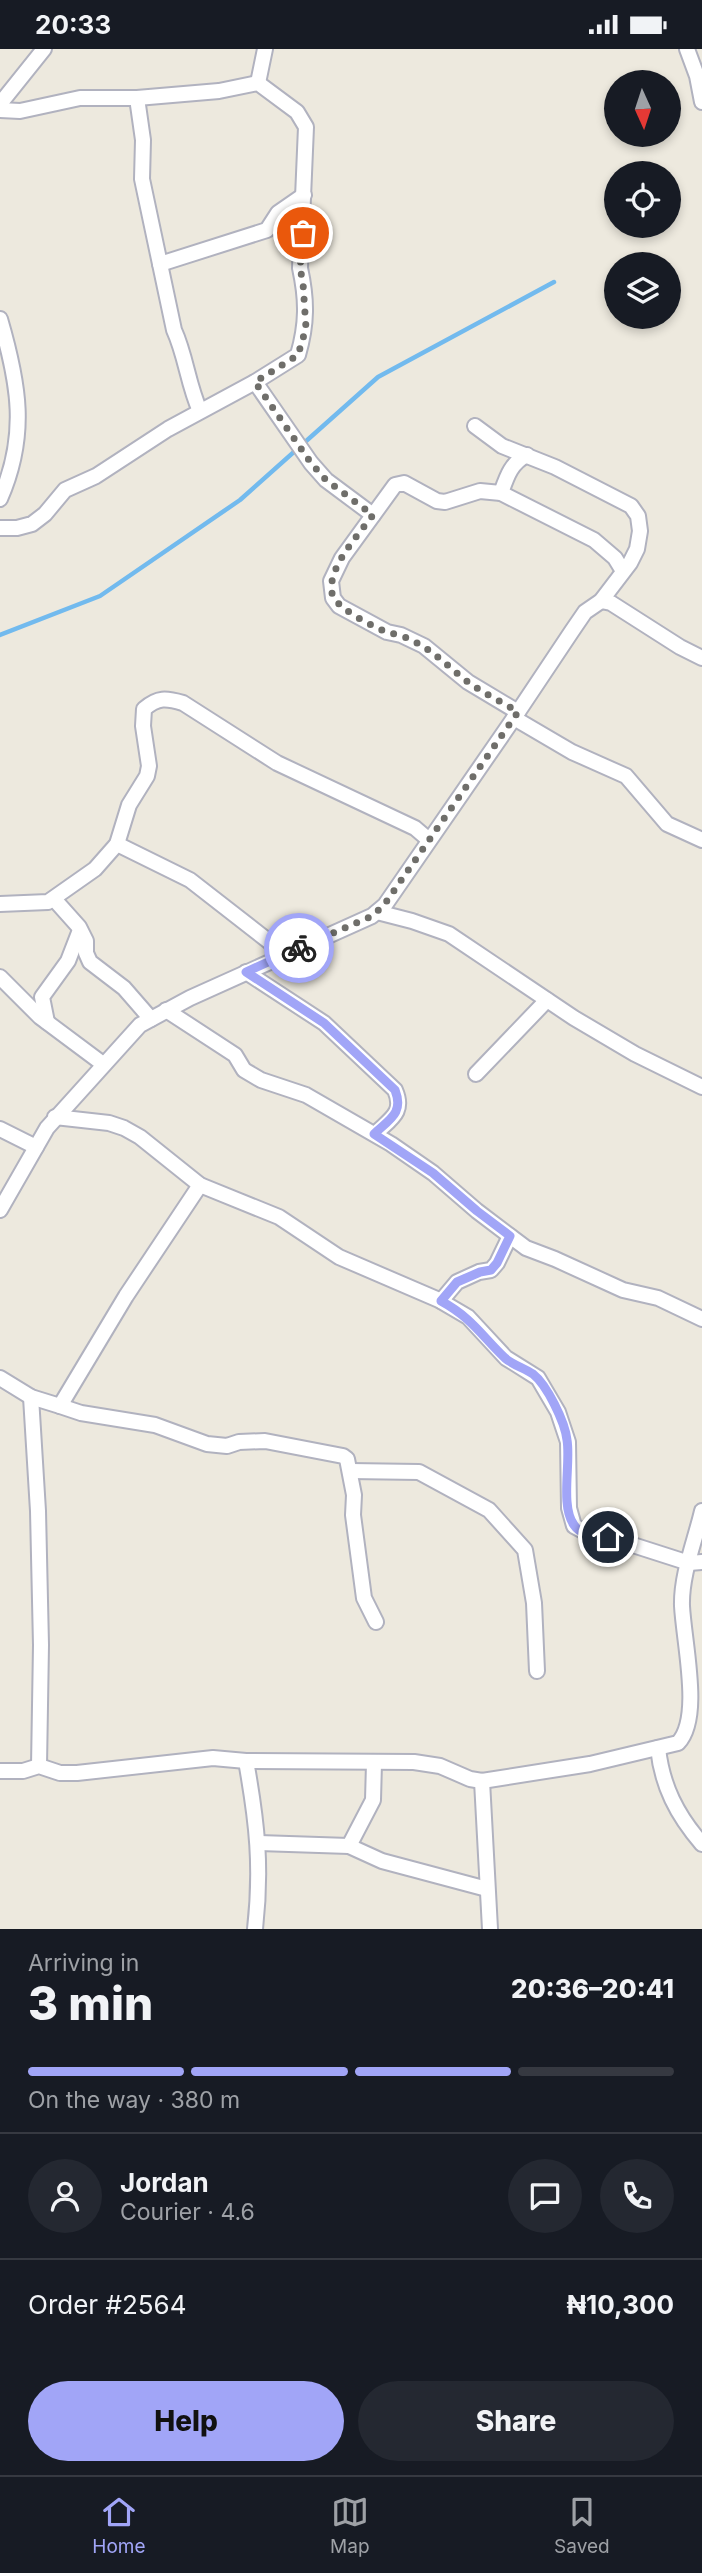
<!DOCTYPE html>
<meta charset="utf-8">
<style>
:root{--surface:#171b24;--page:#242831;--text:#f1f3f6;--muted:#9ea1a6;--line:#363941;--accent:#a1a5f7}
body{margin:0;font-family:Inter,sans-serif;background:var(--page);color:var(--text);height:100vh;display:flex;flex-direction:column;font-size:26px;white-space:nowrap}
*{box-sizing:border-box;margin:0}
p{font-size:23px;color:var(--muted)}
.icon{flex:none;width:38px;height:38px;fill:none;stroke:currentColor;stroke-width:2;stroke-linecap:round;stroke-linejoin:round}
.map{position:relative;height:1880px;overflow:hidden}
.details{display:flex;flex-direction:column;background:var(--surface);flex:1}
.details>*{flex:none}
.needle{width:46px;rotate:177deg}
.buttons{position:absolute;left:604px;top:21px;display:grid;gap:14px}
.buttons a{display:grid;place-items:center;width:77px;height:77px;border-radius:50%;background:var(--surface);box-shadow:0 4px 10px #0003;font-size:35px}
.pin{position:absolute;display:grid;place-items:center;width:60px;height:60px;color:#fff;margin:-30px;border:4px solid #fff;border-radius:50%;box-shadow:0 2px 7px #0007}
.courier{position:absolute;display:grid;place-items:center;width:70px;height:70px;margin:-35px;border:5px solid #a1a5f7;border-radius:50%;background:#fff;color:#222;box-shadow:0 2px 9px #0007}
.summary em{font-style:normal;font-weight:800}
.summary div{display:flex;flex-direction:column-reverse}
.summary{display:flex;align-items:center;justify-content:space-between;height:119px;padding:0 28px}
h1{font-size:46px;font-weight:800;line-height:52px}
.bar{display:grid;grid-template-columns:repeat(4,1fr);gap:10px 7px;align-content:center;height:84px;padding:0 28px}
.bar i{height:9px;border-radius:5px;background:var(--line)}
.bar .selected{background:var(--accent)}
.bar p{grid-column:span 4}
.line{display:flex;align-items:center;gap:18px;padding:0 28px;border-top:2px solid var(--line)}
.line div{flex:1}
.round{display:grid;place-items:center;flex:none;width:74px;height:74px;border-radius:37px;background:var(--page)}
.action{display:flex;gap:14px;margin-top:auto;padding:14px 28px}
.action a{flex:1;height:80px;border-radius:42px;background:var(--accent);color:#111;font-size:28px;font-weight:800;line-height:80px;text-align:center}
.action a+a{background:var(--page);color:var(--text)}
.status{display:flex;justify-content:space-between;align-items:center;height:49px;padding:0 35px;background:var(--surface);direction:ltr}
.status svg{height:19px;fill:currentColor}
.menu{display:flex;justify-content:space-around;align-items:center;height:98px;border-top:2px solid var(--line);background:var(--surface);font-size:19px;color:var(--muted)}
.menu a{display:grid;justify-items:center;gap:4px}
.menu .selected{color:var(--accent)}
.map>svg:first-child{display:block}
</style>
<div class="status"><b>20:33</b><svg viewBox="0 0 49 12"><path d="M0 12V9h3v3zM5 12V6h3v6zM10 12V3h3v9zM15 12V0h3v12zM26 1h20v11H26zM47 4h2v5h-2z"/></svg></div>
<div class="map">
<svg width="702" height="1880" viewBox="0 0 702 1880">
<rect width="100%" height="100%" fill="#ede9de"/>
<g fill="none" stroke-linecap="round" stroke-linejoin="round">
<polyline stroke="#72baee" stroke-width="4.5" points="0,586 100,547 240,451 378,328 554,233"/>
<defs>
<g id="street">
<polyline points="687,0 697,27 702,53"/>
<polyline points="258,34 265,0"/>
<path d="M 137,49 L 143,91 L 142,130 L 174,281 C 186,307 188,336 200,362"/>
<polyline points="0,55 44,0"/>
<path d="M 0,61 L 20,62 L 80,49 L 137,49 L 219,42 L 258,34 L 297,63 L 306,78 L 300,219 C 307,251 307,275 298,306 L 255,333 L 168,380 L 96,427 L 65,441 L 45,465 L 32,475 L 17,479 L 0,479"/>
<polyline points="160,215 267,181 278,164 304,146"/>
<path d="M 0,270 C 19,335 28,386 0,450"/>
<polyline points="255,333 311,414 326,431 373,466"/>
<path d="M 501,444 C 507,427 511,414 527,406"/>
<polyline points="601,552 611,554 680,598 702,609"/>
<polyline points="518,663 468,633 424,597 401,586 387,583 339,557 333,549 331,532 342,509 395,436 404,434 437,452 445,453 480,442 501,444 594,491 615,509 623,522"/>
<polyline points="514,669 572,703 626,727 667,775 702,791"/>
<polyline points="117,795 190,831 285,905"/>
<polyline points="54,850 79,878 86,892 86,904 90,913 124,939 151,970"/>
<path d="M 0,855 L 48,853 L 95,820 L 117,795 L 129,756 L 147,727 L 149,717 L 143,677 L 144,660 C 158,648 166,649 183,654 L 277,714 L 415,779 L 429,791"/>
<polyline points="377,863 412,872 449,885 574,969 635,1005 702,1038"/>
<path d="M 246,923 L 324,974 L 395,1041 C 405,1064 390,1070 375,1085"/>
<polyline points="0,928 40,968 103,1015"/>
<polyline points="166,961 235,1006 244,1021 261,1031 306,1046 391,1095 433,1124 477,1162 526,1199 555,1210 623,1241 658,1249 702,1270"/>
<polyline points="47,973 42,948 68,912 80,881"/>
<polyline points="476,1025 547,951"/>
<polyline points="55,1068 109,1074 124,1079 140,1088 200,1136 279,1168 339,1208 439,1251 468,1268 506,1309 538,1329 558,1363 568,1393 569,1459 574,1477 591,1486 608,1488 689,1514 702,1513"/>
<polyline points="0,1080 36,1098"/>
<polyline points="0,1161 47,1079 140,976 190,949 372,867 385,856 514,669 572,582 585,563 601,552 630,514 637,500 640,482 638,467 631,457 555,418 502,397 475,377"/>
<polyline points="441,1252 457,1233 479,1223 491,1221 497,1214 510,1187"/>
<polyline points="0,1329 31,1348 60,1357 81,1364 155,1376 207,1395 227,1397 239,1393 265,1392 343,1407 347,1410 354,1446 353,1466 364,1549 376,1573"/>
<polyline points="31,1348 38,1462 41,1596 39,1717"/>
<polyline points="60,1357 126,1247 200,1136"/>
<polyline points="350,1422 419,1423 489,1461 525,1501 534,1554 537,1622"/>
<path d="M 658,1699 C 662,1737 677,1766 702,1795"/>
<path d="M 246,1712 C 257,1773 262,1818 255,1880"/>
<path d="M 0,1722 L 23,1722 L 39,1717 L 60,1724 L 77,1724 L 213,1709 L 246,1712 L 414,1713 L 440,1717 L 470,1730 L 482,1732 L 590,1715 L 678,1694 C 702,1669 684,1595 682,1557 C 681,1526 695,1492 702,1462"/>
<polyline points="482,1732 490,1880"/>
<polyline points="259,1794 349,1797 382,1812 487,1840"/>
<polyline points="349,1797 373,1751 374,1714"/>
</g>
</defs>
<use href="#street" stroke="#b1b2bf" stroke-width="18"/>
<use href="#street" stroke="#fff" stroke-width="14"/>
</g>
<g fill="none" stroke-linecap="round" stroke-linejoin="round">
<path stroke="#6f6e6a" stroke-width="7" stroke-dasharray="0 12.6" d="M 299,899 L 372,867 L 384,856 L 518,663 C 502,653 483,644 468,633 C 446,616 429,597 402,587 C 397,585 392,585 387,583 C 373,578 334,558 332,544 C 327,519 359,485 373,466 L 326,431 L 311,414 L 255,333 L 298,306 L 306,279 L 303,234 L 300,219 L 303,184"/>
<path stroke="#a1a5f7" stroke-width="9" d="M 299,899 L 246,923 L 324,974 L 395,1041 C 404,1064 390,1070 374,1085 L 433,1124 L 477,1162 L 510,1187 L 497,1214 L 491,1221 L 480,1223 L 457,1233 L 441,1252 C 472,1269 481,1286 505,1309 C 513,1316 524,1319 533,1325 C 547,1336 565,1373 567,1391 C 571,1414 560,1457 574,1476 C 581,1487 597,1487 608,1488"/>
</g>
</svg>
<div class="buttons">
<a><svg class="needle" viewBox="-14 -14 28 28"><path d="M0-13l5 13h-10z" fill="#e53935"/><path d="M0 13l5-13h-10z" fill="#9ea1a6"/></svg></a>
<a><svg class="icon" aria-label="locate" viewBox="0 0 24 24"><circle cx="12" cy="12" r="6"/><path d="M12 2v4M12 18v4M2 12h4M18 12h4"/></svg></a>
<a><svg class="icon" aria-label="layers" viewBox="0 0 24 24"><path d="M12 4l9 5-9 5-9-5zM3 14l9 5 9-5"/></svg></a>
</div>
<div class="pin" style="left:303px;top:184px;background:#ea580c"><svg class="icon" aria-label="bag" viewBox="0 0 24 24"><path d="M5 8h14l-1 12H6zM9 8a3 3 0 0 1 6 0"/></svg></div>
<div class="pin" style="left:608px;top:1488px;background:#1f2937"><svg class="icon" aria-label="home" viewBox="0 0 24 24"><path d="M3 11l9-7 9 7M6 9v11h12V9"/></svg></div>
<div class="courier" style="left:299px;top:899px"><svg class="icon" aria-label="bike" viewBox="0 0 24 24"><circle cx="6" cy="16" r="4"/><circle cx="18" cy="16" r="4"/><path d="M6 16l4-8h5l3 8M10 8l3 8H6M13 5h3"/></svg></div>
</div>
<section class="details">
<div class="summary"><div><h1>3 min</h1><p>Arriving in</p></div><em>20:36–20:41</em></div>
<div class="bar"><i class="selected"></i><i class="selected"></i><i class="selected"></i><i></i><p>On the way · 380 m</p></div>
<div class="line" style="height:126px"><a class="round"><svg class="icon" aria-label="person" viewBox="0 0 24 24"><circle cx="12" cy="8" r="4"/><path d="M4 21q1-7 8-7t8 7"/></svg></a><div><b>Jordan</b><p>Courier · 4.6</p></div><a class="round"><svg class="icon" aria-label="chat" viewBox="0 0 24 24"><path d="M4 5h16v11H9l-5 4z"/></svg></a><a class="round"><svg class="icon" aria-label="phone" viewBox="0 0 24 24"><path d="M5 4h4l2 5-3 2q2 4 5 5l2-3 5 2v4C11 20 4 13 5 4z"/></svg></a></div>
<div class="line" style="height:91px"><div>Order #2564</div><b>₦10,300</b></div>
<div class="action"><a>Help</a><a>Share</a></div>
</section>
<nav class="menu">
<a class="selected"><svg class="icon" aria-label="home" viewBox="0 0 24 24"><path d="M3 11l9-7 9 7M6 9v11h12V9"/></svg>Home</a>
<a><svg class="icon" aria-label="map" viewBox="0 0 24 24"><path d="M3 6l6-2 6 2 6-2v14l-6 2-6-2-6 2zM9 4v14M15 6v14"/></svg>Map</a>
<a><svg class="icon" aria-label="saved" viewBox="0 0 24 24"><path d="M7 4h10v16l-5-4-5 4z"/></svg>Saved</a>
</nav>
